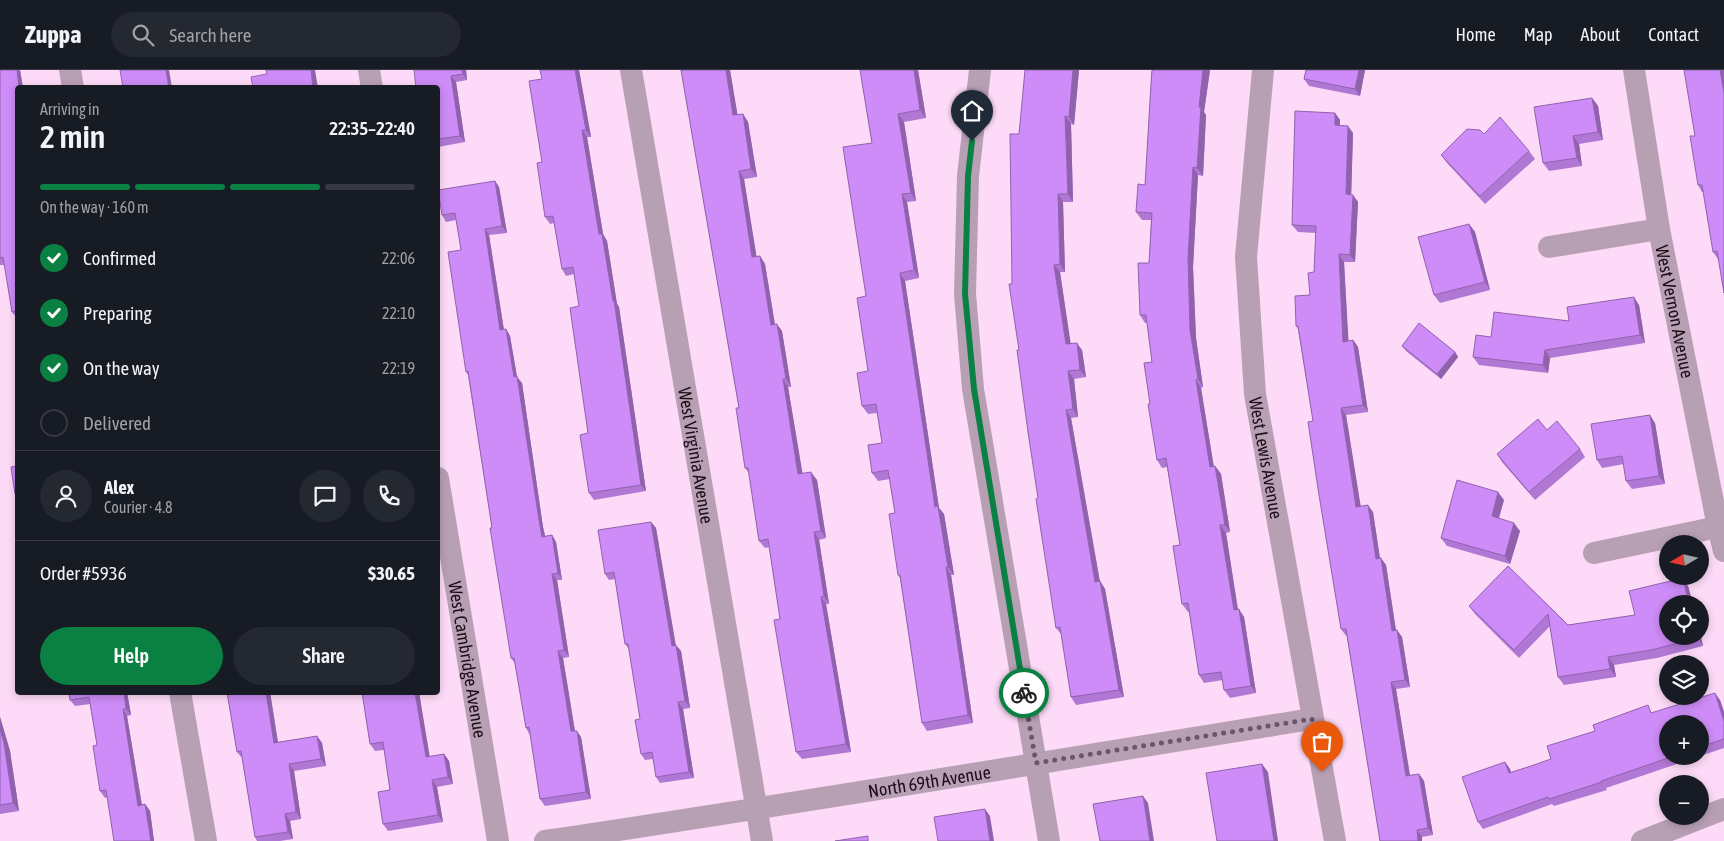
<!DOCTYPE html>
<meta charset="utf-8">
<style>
:root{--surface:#171b24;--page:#242831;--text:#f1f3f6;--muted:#9ea1a6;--line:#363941;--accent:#0b8043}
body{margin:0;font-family:"Asap Condensed",sans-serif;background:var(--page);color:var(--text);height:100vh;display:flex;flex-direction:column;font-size:19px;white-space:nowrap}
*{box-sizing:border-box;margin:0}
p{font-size:16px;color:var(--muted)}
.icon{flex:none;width:28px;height:28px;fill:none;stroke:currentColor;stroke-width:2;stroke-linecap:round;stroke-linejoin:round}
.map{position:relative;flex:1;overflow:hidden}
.side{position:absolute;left:15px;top:15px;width:425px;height:610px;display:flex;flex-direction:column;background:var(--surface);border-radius:5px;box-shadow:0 2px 8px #0003}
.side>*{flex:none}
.needle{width:32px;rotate:261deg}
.fabs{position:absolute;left:1659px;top:465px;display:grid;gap:10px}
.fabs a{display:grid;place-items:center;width:50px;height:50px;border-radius:50%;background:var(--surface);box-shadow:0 2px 8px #0003;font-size:25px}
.pin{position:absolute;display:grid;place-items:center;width:42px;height:42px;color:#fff;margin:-51px -21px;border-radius:50% 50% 50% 0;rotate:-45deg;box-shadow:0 0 5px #0007}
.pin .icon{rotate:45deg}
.courier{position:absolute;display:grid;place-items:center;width:50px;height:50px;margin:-25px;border:4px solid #0b8043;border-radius:50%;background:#fff;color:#222;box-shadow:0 1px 6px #0007}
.overview em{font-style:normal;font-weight:600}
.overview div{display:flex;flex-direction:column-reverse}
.overview{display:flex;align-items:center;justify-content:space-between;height:85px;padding:0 25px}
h1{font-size:32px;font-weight:600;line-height:38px}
.bar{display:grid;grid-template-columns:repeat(4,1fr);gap:8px 5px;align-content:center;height:60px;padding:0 25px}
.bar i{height:6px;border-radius:4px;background:var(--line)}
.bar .selected{background:var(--accent)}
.bar p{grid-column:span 4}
.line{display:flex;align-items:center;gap:12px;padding:0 25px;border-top:1px solid var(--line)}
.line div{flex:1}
.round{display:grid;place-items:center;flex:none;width:52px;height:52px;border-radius:26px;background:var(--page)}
ol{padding:0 25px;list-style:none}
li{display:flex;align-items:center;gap:15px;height:55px}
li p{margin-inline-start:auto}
li .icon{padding:5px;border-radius:50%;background:var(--accent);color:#fff;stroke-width:4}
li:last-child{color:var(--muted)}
li i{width:28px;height:28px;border:2px solid var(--line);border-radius:50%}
.cta{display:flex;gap:10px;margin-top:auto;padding:10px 25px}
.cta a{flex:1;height:58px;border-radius:30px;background:var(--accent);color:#fff;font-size:20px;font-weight:600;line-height:58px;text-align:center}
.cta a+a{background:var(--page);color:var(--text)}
header{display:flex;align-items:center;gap:30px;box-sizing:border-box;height:70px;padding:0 25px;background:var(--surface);border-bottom:1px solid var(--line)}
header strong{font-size:24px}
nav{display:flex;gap:28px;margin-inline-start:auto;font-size:18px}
.search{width:350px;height:45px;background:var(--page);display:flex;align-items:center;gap:12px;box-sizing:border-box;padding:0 18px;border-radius:28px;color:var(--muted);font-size:19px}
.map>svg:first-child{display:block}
</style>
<header>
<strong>Zuppa</strong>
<div class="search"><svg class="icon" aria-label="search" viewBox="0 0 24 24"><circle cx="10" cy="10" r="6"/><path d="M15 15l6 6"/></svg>Search here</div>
<nav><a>Home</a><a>Map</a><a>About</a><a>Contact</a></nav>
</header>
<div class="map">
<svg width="1724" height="771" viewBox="0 0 1724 771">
<rect width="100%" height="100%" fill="#fddaf7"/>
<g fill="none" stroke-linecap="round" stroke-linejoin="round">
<g stroke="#b8a0b4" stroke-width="22">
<polyline points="70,0 73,18"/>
<polyline points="369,0 372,18"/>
<path id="s1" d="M 631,0 L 762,771"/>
<polyline points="980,0 968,106 965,224 973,319 1049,771"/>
<path id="s2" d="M 1263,0 L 1246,187 L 1255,324 L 1335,771"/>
<path id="s3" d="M 1634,0 L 1659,159 L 1718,457 L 1724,481"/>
<polyline points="1549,177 1659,159"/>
<path id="s4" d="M 438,408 L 498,771"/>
<polyline points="1594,483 1718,457"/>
<polyline points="180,622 206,771"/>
<path id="s5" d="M 545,771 C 801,733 1056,690 1312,649"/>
<polyline points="1642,771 1724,739"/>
</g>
</g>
<g fill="#b078d4" fill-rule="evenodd">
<polygon points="0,0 20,0 23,18 18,18 18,248 17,248 12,242 5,195 0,195"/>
<polygon points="414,0 466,0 467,10 456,12 465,72 438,77 438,18"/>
<polygon points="579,0 591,67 587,67 603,164 607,171 617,234 619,237 646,421 594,430 589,423 588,363 579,236 574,204 566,206 562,199 554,153 550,154 545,147 542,92"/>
<polygon points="681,0 730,0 737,45 743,44 748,52 757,107 744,109 756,187 760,186 765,194 775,254 782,261 791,317 788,317 802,403 817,410 826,468 819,470 829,534 826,534 851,682 802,689 796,682 780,549 769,477 765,478 759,471 749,403 745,398 739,338"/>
<polygon points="860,0 918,0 926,48 904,52 916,131 907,132 919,208 905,211 939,438 944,444 954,505 951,505 973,653 927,661 922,653 900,508 898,505 895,443 890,409 878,411 872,403 882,373 877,343 868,344 862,336 868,301 866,226 872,73"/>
<polygon points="1025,0 1079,0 1074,55 1071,54 1073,132 1063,132 1065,202 1060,202 1070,273 1082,280 1086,307 1074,309 1078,347 1071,348 1100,511 1105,519 1124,627 1076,635 1071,627 1061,564 1056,558 1038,428 1019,280 1012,214"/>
<polygon points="1152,0 1210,0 1204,42 1206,45 1203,106 1198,105 1193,197 1196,268 1203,317 1201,318 1214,397 1215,396 1221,404 1230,462 1226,463 1238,539 1244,547 1256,623 1230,628 1224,620 1223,610 1204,613 1199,605 1189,542 1188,542 1182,534 1180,475 1167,397 1162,398 1157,390 1150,334 1152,292 1147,253 1145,253 1140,245 1149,193 1151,150 1142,150 1136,142 1145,115"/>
<polygon points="1306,0 1365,0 1360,26 1309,16 1304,9"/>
<polygon points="1684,0 1724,0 1724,223 1719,189 1718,189 1713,182 1704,122 1702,122 1698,115 1695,66"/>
<polygon points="1592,28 1598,36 1603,70 1579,74 1582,96 1549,101 1543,93"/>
<polygon points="1335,43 1340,50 1340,55 1353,63 1351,125 1353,125 1358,132 1355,192 1344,192 1348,271 1353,270 1358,277 1368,342 1346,345 1360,436 1373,442 1380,488 1386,495 1396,560 1397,560 1402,567 1410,617 1396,619 1410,705 1419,704 1424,711 1433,765 1422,767 1422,771 1380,771 1347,567 1341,559 1313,351 1298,259 1296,256 1310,225 1314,202 1316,163 1298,162 1292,155"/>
<polygon points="1484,64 1529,81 1535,89 1485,134 1447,93 1441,85"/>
<polygon points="495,111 499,117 507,163 489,165 504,260 506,259 510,266 517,307 522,313 543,457 545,466 552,465 556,472 562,510 557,510 569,587 563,588 575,661 581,667 591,729 545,736 540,729 530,665 526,658 516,595 511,588 492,458 468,305 466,302 461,180 456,150 446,152 442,145"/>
<polygon points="1469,154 1475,162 1490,220 1440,233 1434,225"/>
<polygon points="1639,235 1645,273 1550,288 1548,303 1479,295 1473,287 1491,267 1569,251"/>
<polygon points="1402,276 1455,282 1458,287 1441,309 1406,281"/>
<polygon points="1655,353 1665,414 1632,419 1626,411 1624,394 1602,398 1597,390"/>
<polygon points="1547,360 1580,379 1585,387 1535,430 1502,392 1497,384"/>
<polygon points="1504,430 1499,448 1520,461 1510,494 1447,476 1441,468"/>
<polygon points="651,452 656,458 675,575 681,581 690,638 683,639 694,708 660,713 656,707 653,689 645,690 641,684 640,649 629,579 625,574 615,509 609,510 605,504"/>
<polygon points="1508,496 1568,555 1635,545 1688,516 1693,534 1668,534 1700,566 1700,563 1703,576 1657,588 1614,595 1616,607 1564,615 1558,607 1550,556 1519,588 1475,544 1469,536"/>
<polygon points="69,622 127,622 131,645 127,646 142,735 145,734 150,741 154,771 114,771 107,727 105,728 100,721 97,675 90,634 75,636 70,630"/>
<polygon points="227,622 270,622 278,672 317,666 322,673 326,696 294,701 301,749 290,751 293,769 280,771 257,771 255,767 242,688 237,682"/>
<polygon points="362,622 419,622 429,687 444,684 449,691 453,714 437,717 443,752 388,761 383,754 390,720 384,680 375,681 370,674"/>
<path d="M 1720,630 L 1724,642 L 1724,678 L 1606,718 L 1607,720 L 1554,736 L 1552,734 L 1483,759 L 1478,752 L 1505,692 L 1510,699 L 1511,703 L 1551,689 L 1654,642 ZM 1700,654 L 1700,686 L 1668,686 Z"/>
<polygon points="0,647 10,681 19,741 0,744"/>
</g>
<g fill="#9062ad">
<polygon points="17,0 20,0 23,18 19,18"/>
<polygon points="166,0 169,0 172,18 169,18"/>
<polygon points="311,0 315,0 318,18 313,18"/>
<polygon points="462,0 466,0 467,10 463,4"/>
<polygon points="575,0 579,0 591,67 586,60"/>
<polygon points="726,0 730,0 739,53 733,45"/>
<polygon points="914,0 918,0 926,48 920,40"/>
<polygon points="1073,0 1079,0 1074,55 1069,47"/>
<polygon points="1203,0 1210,0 1204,42 1206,45 1203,106 1197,98 1199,37"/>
<polygon points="1359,0 1365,0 1360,26 1355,19"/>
<polygon points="1720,0 1724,0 1724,23"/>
<polygon points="451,6 456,12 465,72 460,66"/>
<polygon points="1592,28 1598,36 1603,70 1598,62"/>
<polygon points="1335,43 1340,50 1340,62 1335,55"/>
<polygon points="743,44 748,52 757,107 751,99"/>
<polygon points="898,44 904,52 916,131 911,123"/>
<polygon points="1065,46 1071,54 1073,132 1068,124"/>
<polygon points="1348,56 1353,63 1351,132 1346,124"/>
<polygon points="582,60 587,67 603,164 607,171 617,234 619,237 646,421 641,415 599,164"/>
<polygon points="1573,66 1579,74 1582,96 1577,88"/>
<polygon points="1193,97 1198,105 1193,197 1196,268 1203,317 1198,309 1190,260 1188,189"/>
<polygon points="739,101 744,109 758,195 752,187"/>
<polygon points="495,111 499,117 507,163 502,156"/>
<polygon points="902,124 907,132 919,208 914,200"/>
<polygon points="1058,124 1063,132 1065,202 1060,194"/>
<polygon points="1353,125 1358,132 1355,192 1350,185"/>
<polygon points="1469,154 1475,162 1490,220 1485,212"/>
<polygon points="485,159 489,165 505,267 500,260"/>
<polygon points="1339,184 1344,192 1349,279 1343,272"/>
<polygon points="760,186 765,194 776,262 771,255"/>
<polygon points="1054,195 1060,202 1072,282 1066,274"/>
<polygon points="900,203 905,211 939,438 944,444 954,505 948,497 935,437"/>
<polygon points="1634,227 1639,235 1645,273 1640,265"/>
<polygon points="777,254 782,261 791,317 786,309"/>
<polygon points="506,259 510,266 517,307 522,313 543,457 547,474 542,467 539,450"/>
<polygon points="1353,270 1358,277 1368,342 1363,335"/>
<polygon points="1077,273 1082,280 1086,307 1080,300"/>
<polygon points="1545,280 1550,288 1548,303 1543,295"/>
<polygon points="1455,282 1458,287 1441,309 1437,304"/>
<polygon points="1068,301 1074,309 1078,347 1073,339"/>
<polygon points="783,309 788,317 804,412 798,404"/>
<polygon points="1196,310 1201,318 1215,405 1210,397"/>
<polygon points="1341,338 1346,345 1362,444 1356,437"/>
<polygon points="1066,340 1071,348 1101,519 1095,512"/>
<polygon points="1650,345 1655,353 1665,414 1659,406"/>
<polygon points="1215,396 1221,404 1230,462 1225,455"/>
<polygon points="811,402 817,410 826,468 821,461"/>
<polygon points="1498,422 1504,430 1497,454 1492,446"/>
<polygon points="1368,435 1373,442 1381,496 1376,489"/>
<polygon points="651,452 656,458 677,582 672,576"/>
<polygon points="1514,453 1520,461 1510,494 1505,486"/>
<polygon points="1220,455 1226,463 1239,548 1234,540"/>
<polygon points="814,462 819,470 829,534 824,526"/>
<polygon points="552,465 556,472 562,510 558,503"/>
<polygon points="1381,488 1386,495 1397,568 1392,561"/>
<polygon points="946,497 951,505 973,653 968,645"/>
<polygon points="552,504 557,510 569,587 564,580"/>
<polygon points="1683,508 1688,516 1693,534 1689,534"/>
<polygon points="1100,511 1105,519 1124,627 1119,620"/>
<polygon points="821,527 826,534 851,682 846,674"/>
<polygon points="1239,539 1244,547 1256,623 1251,616"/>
<polygon points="1397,560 1402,567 1410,617 1405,610"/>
<polygon points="1700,563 1703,576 1698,568 1697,566 1700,566"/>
<polygon points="676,575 681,581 690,638 685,631"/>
<polygon points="558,581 563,588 576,668 571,661"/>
<polygon points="1608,587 1614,595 1616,607 1610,599"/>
<polygon points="1391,612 1396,619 1411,713 1406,706"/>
<polygon points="124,622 127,622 131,645 126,639"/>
<polygon points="266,622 270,622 279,680 274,673"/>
<polygon points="415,622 419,622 431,694 426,687"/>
<polygon points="1715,623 1720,630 1724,642 1724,651"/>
<polygon points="678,632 683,639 694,708 689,702"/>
<polygon points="123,639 127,646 143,742 138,736"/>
<polygon points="0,647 10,681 19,741 13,733 0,659"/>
<polygon points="577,661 581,667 591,729 586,722"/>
<polygon points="317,666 322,673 326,696 321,689"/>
<polygon points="444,684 449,691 453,714 448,707"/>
<polygon points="1505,692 1510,699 1514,711 1509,703"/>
<polygon points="289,694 294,701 301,749 296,742"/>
<polygon points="1262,694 1268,702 1278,771 1274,771"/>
<polygon points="1419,704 1424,711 1433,765 1428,758"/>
<polygon points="432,710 437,717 443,752 438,745"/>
<polygon points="1143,726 1148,733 1154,771 1150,771"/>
<polygon points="145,734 150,741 154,771 151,771"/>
<polygon points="985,739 990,746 994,771 990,771"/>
<polygon points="285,744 290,751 293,769 288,762"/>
<polygon points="1417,760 1422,767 1422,771 1418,771"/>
</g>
<g fill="#cd8cf7" stroke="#9062ad">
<polygon points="0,0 17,0 19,18 18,18 18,241 12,242 3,187 0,188"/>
<polygon points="120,0 166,0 169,18 123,18"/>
<polygon points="266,0 311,0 313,18 253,18 251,7 267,4"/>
<polygon points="414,0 462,0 463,4 451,6 460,66 438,69 438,18 416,18"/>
<polygon points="540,0 575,0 586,60 582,60 599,164 602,164 613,231 614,230 641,415 589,423 580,365 588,363 570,238 579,236 573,197 562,199 553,146 545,147 537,93 542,92 529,11 542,9"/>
<polygon points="681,0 726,0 733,45 743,44 751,99 739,101 752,187 760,186 771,255 777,254 786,309 783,309 798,404 811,402 821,461 814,462 824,526 821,527 846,674 796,682 774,550 780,549 768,469 759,471 748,398 745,398 736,338 739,338"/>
<polygon points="860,0 914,0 920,40 898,44 911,123 902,124 914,200 900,203 935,437 938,436 948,497 946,497 968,645 922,653 900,505 898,505 889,444 895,443 888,400 872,403 868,375 882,373 876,334 862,336 857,303 868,301 857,228 866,226 843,77 872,73"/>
<polygon points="1025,0 1073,0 1069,47 1065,46 1068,124 1058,124 1060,194 1054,195 1066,274 1077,273 1080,300 1068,301 1073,339 1066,340 1095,512 1100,511 1119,620 1071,627 1060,557 1056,558 1036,429 1038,428 1028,362 1017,280 1019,280 1009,214 1012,214 1010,64 1019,64"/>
<polygon points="1152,0 1203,0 1199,37 1201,37 1197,98 1193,97 1188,189 1190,260 1198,309 1196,310 1210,397 1215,396 1225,455 1220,455 1234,540 1239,539 1251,616 1224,620 1221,602 1199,605 1188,533 1182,534 1173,476 1180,475 1166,388 1157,390 1148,334 1150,334 1144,293 1152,292 1146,245 1140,245 1138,193 1149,193 1152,143 1136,142 1138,114 1145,115 1151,14"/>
<polygon points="1306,0 1359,0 1355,19 1304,9"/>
<polygon points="1684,0 1720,0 1724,23 1724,223 1717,181 1713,182 1702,115 1698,115 1690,66 1695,66"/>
<polygon points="1592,28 1598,62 1573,66 1577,88 1543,93 1534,37"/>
<polygon points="1295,41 1335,43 1335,55 1348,56 1346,124 1353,125 1350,185 1339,184 1343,272 1353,270 1363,335 1341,338 1356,437 1368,435 1376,489 1381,488 1392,561 1397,560 1405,610 1391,612 1406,706 1419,704 1428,758 1417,760 1418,771 1380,771 1346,559 1341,559 1319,425 1308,352 1313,351 1298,256 1296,256 1295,226 1310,225 1308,203 1314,202 1316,156 1292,155"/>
<polygon points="1500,47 1529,81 1480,126 1441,85 1467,59 1480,60 1484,64"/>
<polygon points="495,111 502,156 485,159 500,260 506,259 514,307 517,306 539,450 542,467 552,465 558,503 552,504 564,580 558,581 571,661 577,661 586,722 540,729 529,657 526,658 514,588 511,588 490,458 492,458 468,301 466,302 448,182 461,180 455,143 442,145 438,120"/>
<polygon points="1469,154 1485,212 1434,225 1418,167"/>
<polygon points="1634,227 1640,265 1545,280 1543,295 1473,287 1476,265 1491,267 1494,242 1569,251 1567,237"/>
<polygon points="1419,253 1455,282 1437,304 1402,276"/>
<polygon points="1650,345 1659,406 1626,411 1622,386 1597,390 1591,354"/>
<polygon points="1538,349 1547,360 1557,351 1580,379 1529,422 1497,384"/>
<polygon points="18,396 18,423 15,424 11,397"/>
<polygon points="1457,410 1498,422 1492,446 1514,453 1505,486 1441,468"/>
<polygon points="651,452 672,576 676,575 685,631 678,632 689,702 656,707 652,682 641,684 635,650 640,649 628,574 625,574 614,502 605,504 598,460"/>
<polygon points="1508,496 1568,555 1635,545 1629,521 1683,508 1689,534 1668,534 1668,566 1697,566 1698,568 1651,580 1608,587 1610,599 1558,607 1548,544 1514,580 1469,536"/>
<polygon points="69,622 124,622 126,639 123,639 138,736 145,734 151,771 114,771 106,720 100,721 93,676 97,675 89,627 70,630"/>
<polygon points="227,622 266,622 274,673 317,666 321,689 289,694 296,742 285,744 288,762 255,767 241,681 237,682"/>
<polygon points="362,622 415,622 426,687 444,684 448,707 432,710 438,745 383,754 378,722 390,720 383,672 370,674"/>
<polygon points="1715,623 1724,651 1724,669 1700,677 1700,654 1668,654 1668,686 1674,686 1601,711 1602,712 1549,729 1548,727 1478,752 1462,707 1505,692 1509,703 1531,696 1551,689 1547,676 1595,661 1593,655 1648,635 1651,643"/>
<polygon points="0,659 4,673 13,733 0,735"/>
<polygon points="1262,694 1274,771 1217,771 1206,703"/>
<polygon points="1143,726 1150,771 1100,771 1093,734"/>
<polygon points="985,739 990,771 938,771 934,747"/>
<polygon points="868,766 868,771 835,771"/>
</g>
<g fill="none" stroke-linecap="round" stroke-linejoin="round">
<polyline stroke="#6d5469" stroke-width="5" stroke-dasharray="0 9" points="1024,623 1036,693 1312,649 1322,702"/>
<polyline stroke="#0b8043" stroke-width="6" points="972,71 968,106 965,224 974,319 1024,623"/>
</g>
<g text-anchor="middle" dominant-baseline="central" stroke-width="4" stroke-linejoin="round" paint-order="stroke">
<g font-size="18" fill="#1f0c1d" stroke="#fddaf7">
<text stroke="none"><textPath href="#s3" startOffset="245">West Vernon Avenue</textPath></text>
<text stroke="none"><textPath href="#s1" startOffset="391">West Virginia Avenue</textPath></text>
<text stroke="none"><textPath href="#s2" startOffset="390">West Lewis Avenue</textPath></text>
<text stroke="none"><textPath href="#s4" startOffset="184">West Cambridge Avenue</textPath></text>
<text stroke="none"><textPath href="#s5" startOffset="389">North 69th Avenue</textPath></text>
</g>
</g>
</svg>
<div class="fabs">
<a><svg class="needle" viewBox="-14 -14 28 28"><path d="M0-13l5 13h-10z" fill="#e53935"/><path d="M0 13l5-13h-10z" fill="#9ea1a6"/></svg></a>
<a><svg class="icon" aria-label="locate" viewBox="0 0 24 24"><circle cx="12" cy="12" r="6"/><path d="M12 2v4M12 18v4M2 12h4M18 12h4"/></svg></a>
<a><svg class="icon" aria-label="layers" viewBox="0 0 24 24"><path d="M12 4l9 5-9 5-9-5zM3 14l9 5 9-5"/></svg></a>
<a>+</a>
<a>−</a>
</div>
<div class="pin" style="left:1322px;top:702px;background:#ea580c"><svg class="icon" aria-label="bag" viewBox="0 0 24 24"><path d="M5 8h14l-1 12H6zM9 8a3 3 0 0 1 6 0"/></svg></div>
<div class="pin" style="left:972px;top:71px;background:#1f2937"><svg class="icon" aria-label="home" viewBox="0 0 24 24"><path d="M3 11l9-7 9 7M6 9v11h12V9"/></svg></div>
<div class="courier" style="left:1024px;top:623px"><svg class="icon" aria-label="bike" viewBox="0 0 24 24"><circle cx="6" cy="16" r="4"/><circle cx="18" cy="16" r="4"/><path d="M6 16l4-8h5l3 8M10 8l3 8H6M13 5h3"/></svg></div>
<section class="side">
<div class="overview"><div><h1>2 min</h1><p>Arriving in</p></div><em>22:35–22:40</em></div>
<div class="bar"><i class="selected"></i><i class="selected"></i><i class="selected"></i><i></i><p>On the way · 160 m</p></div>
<ol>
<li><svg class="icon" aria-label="check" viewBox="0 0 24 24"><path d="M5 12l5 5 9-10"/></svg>Confirmed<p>22:06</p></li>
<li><svg class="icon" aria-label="check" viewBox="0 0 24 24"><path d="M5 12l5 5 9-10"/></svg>Preparing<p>22:10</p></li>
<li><svg class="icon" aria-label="check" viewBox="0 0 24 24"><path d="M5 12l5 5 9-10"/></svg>On the way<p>22:19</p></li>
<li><i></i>Delivered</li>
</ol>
<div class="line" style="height:90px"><a class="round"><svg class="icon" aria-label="person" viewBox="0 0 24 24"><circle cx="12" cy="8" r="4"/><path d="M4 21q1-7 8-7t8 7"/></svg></a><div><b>Alex</b><p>Courier · 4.8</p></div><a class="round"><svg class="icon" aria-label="chat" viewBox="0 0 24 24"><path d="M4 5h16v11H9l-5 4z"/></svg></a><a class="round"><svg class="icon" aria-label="phone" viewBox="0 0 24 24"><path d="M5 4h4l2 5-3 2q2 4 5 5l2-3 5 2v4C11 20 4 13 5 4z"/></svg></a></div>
<div class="line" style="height:65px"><div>Order #5936</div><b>$30.65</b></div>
<div class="cta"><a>Help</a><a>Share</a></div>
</section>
</div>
